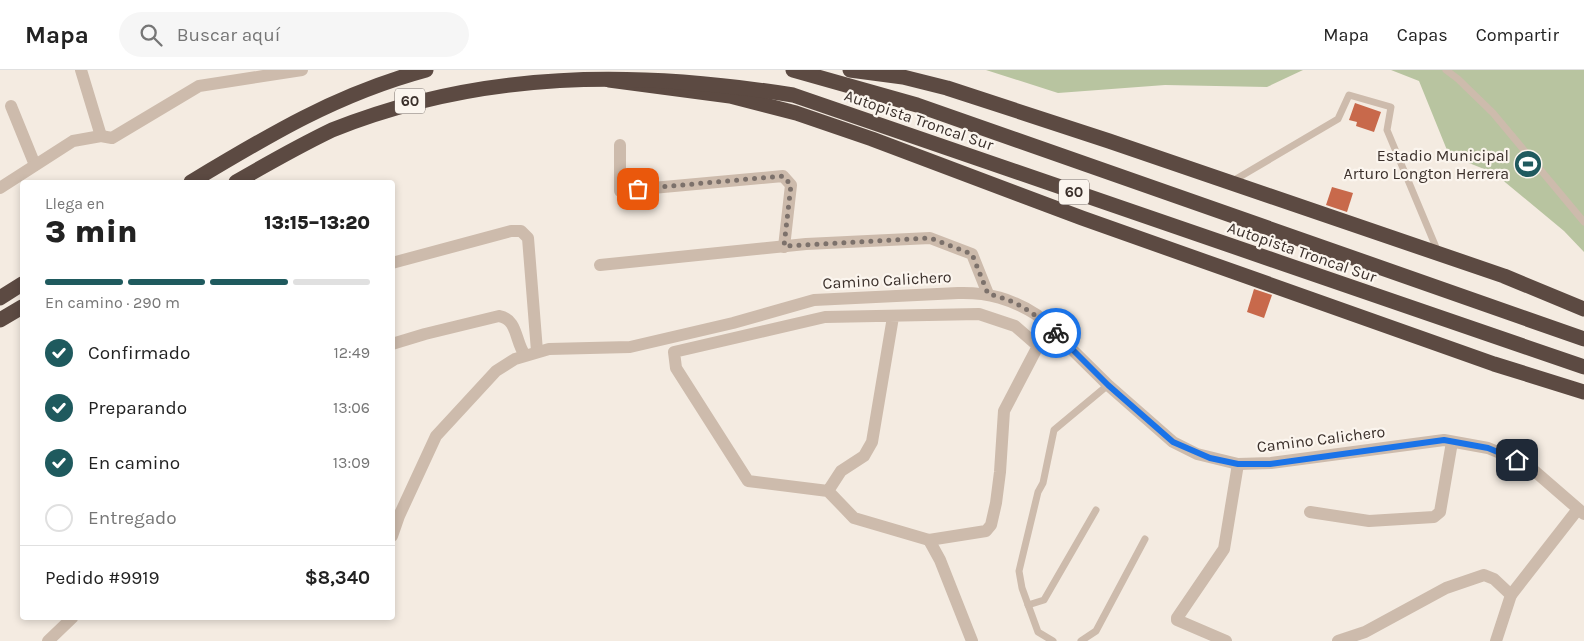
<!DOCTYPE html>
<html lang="es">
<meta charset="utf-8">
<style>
:root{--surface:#fff;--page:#f6f6f6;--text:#222;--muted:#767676;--line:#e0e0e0;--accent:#1f5a5e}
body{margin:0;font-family:Karla,sans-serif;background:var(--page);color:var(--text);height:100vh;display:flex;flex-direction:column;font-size:19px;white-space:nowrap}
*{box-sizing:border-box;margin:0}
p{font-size:16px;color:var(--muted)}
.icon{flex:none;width:28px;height:28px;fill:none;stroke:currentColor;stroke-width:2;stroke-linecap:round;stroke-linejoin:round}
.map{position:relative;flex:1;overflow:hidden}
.details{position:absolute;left:20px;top:110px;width:375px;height:440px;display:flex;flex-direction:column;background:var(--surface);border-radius:5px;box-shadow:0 2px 8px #0003}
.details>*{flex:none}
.pin{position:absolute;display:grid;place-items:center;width:42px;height:42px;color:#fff;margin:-21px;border-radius:10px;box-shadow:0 2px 8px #0006}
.courier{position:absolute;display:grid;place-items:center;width:50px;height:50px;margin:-25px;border:4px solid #1a73e8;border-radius:50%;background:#fff;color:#222;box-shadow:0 1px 6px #0007}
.headline em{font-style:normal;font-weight:800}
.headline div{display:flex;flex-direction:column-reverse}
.headline{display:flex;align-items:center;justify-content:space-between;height:85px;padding:0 25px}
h1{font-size:32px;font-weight:800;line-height:38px}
.bar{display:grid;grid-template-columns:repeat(4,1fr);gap:8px 5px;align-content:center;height:60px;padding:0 25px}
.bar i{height:6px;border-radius:4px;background:var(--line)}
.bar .on{background:var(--accent)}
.bar p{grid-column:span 4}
.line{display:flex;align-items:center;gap:12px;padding:0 25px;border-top:1px solid var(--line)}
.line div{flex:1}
ol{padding:0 25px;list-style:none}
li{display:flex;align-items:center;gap:15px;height:55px}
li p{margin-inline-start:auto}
li .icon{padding:5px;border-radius:50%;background:var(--accent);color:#fff;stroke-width:4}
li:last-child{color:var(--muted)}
li i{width:28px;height:28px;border:2px solid var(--line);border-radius:50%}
header{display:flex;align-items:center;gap:30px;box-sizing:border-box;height:70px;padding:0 25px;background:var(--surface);border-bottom:1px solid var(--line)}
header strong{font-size:24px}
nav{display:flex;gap:28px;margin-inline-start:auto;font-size:18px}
.search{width:350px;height:45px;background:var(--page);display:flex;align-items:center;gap:12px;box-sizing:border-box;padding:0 18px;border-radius:28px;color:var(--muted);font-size:19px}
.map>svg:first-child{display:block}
</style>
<header>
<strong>Mapa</strong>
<div class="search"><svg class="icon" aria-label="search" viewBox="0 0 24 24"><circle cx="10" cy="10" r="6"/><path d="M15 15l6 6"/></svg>Buscar aquí</div>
<nav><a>Mapa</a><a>Capas</a><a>Compartir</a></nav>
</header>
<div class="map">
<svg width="1584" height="571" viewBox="0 0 1584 571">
<rect width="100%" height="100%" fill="#f4ebe1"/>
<g fill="#b8c4a0">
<polygon points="986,0 1303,0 1267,17 1165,15 1058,23"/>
<polygon points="1391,0 1584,0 1584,182 1564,161 1494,103 1449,85 1419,11"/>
</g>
<g fill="#c8694b">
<polygon points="1355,33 1381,42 1374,62 1356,56 1357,52 1349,50"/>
<polygon points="1332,117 1353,123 1347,142 1326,135"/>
<polygon points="1254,219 1272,225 1264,248 1247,242"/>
</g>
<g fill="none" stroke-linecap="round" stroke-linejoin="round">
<g stroke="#cdbbac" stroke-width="7">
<polyline points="1446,0 1458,9 1493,43 1584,152"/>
<polyline points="1231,112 1338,49 1349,25 1391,37 1387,60 1438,182"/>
<polyline points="1028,535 1044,530 1096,440"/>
<polyline points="1053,571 1038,562 1022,518 1019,501 1038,422 1043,413 1054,360 1108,315"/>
<polyline points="1081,571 1096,561 1145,469"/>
</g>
<g stroke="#cdbbac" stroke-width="12">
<polyline points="81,0 101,66"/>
<polyline points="11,36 35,95"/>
<polyline points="620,75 620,121 783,106 791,115 784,177"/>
<polyline points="0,118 73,71 101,66 112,68 199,16 302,0"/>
<polyline points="392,193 511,161 521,161 528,168 537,281"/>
<polyline points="600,195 806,174 930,168 972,184 988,224"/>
<path d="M 392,274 L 425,264 L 499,246 C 518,249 515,272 525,285"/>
<polyline points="828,421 854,448 929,470 986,461 991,455 996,433 1000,402 1004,341 1038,276 1015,256 979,244 825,247 674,282 676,298 748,411 828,421 841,401 864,386 872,372 893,247"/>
<polyline points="1310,442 1369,451 1434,447 1440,442 1452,372"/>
<path d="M 392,466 L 399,446 L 436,366 L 496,301 L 515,289 L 549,279 L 630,277 L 733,253 L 814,230 L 958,223 C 988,222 1012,229 1037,245 L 1108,315 L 1173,372 L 1197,384 L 1238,394 L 1271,393 L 1444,370 L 1488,378 L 1517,390 L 1531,398 L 1584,444"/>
<polyline points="929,470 940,490 972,571"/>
<polyline points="1511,525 1578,439"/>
<polyline points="48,571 72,548"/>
<polyline points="1226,571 1177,550 1177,548 1224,479 1238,394"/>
<polyline points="1338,571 1365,562 1446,518 1484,505 1494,509 1511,525 1496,571"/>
</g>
<g stroke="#5c4a42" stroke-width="15">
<polyline points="793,0 917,35 1584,269"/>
<polyline points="850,0 903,7 947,18 1109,71 1504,206 1584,239"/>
<polyline points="609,10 730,26 796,43 872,69 1082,148 1494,294 1584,322"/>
<path d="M 191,112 C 269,65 337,24 426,0"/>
<path d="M 236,112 C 267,94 299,76 332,60 C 482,0 635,0 793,25 L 1584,297"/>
<polyline points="0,228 22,214"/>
<polyline points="0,250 22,237"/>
</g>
</g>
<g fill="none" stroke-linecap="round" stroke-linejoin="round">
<path stroke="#7c716b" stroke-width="5" stroke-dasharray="0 9" d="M 638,119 L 783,106 L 791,115 L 784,176 L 930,168 L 972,184 L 988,224 C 1016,230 1035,243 1056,263"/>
<polyline stroke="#1a73e8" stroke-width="6" points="1056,263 1108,315 1173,372 1210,388 1238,394 1270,394 1444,370 1488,378 1517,390"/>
</g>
<defs>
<symbol id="stadium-disc" viewBox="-11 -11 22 22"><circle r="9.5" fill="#1f5a5e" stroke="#fbf5ee"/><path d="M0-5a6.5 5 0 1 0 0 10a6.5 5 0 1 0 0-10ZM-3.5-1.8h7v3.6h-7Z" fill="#fff"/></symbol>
</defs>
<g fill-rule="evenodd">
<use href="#stadium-disc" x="1512" y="78" width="32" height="32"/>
</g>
<g text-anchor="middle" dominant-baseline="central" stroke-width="4.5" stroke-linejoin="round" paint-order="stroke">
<g fill="#fbf5ee" stroke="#756b66" stroke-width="1">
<rect x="395" y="18.5" width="30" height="25" rx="4"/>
<rect x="1059" y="109.5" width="30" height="25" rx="4"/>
</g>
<g font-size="15" font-weight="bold" fill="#3b302b">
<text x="410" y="31">60</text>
<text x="1074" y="122">60</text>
</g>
<g font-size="16" fill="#3b302b" stroke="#fbf5ee">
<text transform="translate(919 50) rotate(19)">Autopista Troncal Sur</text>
<text transform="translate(1302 182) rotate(19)">Autopista Troncal Sur</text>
<text transform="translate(887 210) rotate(-3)">Camino Calichero</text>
<text transform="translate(1321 369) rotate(-7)">Camino Calichero</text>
</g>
<g font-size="16" fill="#3b302b" stroke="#fbf5ee" text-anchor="end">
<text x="1509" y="85">Estadio Municipal<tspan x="1509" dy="18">Arturo Longton Herrera</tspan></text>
</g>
</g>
</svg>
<div class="pin" style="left:638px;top:119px;background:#ea580c"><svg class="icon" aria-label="bag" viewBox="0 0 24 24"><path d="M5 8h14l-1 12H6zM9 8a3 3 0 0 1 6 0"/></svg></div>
<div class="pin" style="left:1517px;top:390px;background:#1f2937"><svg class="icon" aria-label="home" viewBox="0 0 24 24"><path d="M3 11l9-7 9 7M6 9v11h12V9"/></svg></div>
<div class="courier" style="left:1056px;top:263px"><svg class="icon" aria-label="bike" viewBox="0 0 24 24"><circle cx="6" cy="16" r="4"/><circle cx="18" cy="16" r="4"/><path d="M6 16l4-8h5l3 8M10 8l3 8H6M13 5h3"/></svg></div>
<section class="details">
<div class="headline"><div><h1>3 min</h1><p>Llega en</p></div><em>13:15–13:20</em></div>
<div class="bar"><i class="on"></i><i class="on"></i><i class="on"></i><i></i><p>En camino · 290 m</p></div>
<ol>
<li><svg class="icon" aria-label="check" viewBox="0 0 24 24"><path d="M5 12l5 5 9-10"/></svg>Confirmado<p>12:49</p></li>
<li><svg class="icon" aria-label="check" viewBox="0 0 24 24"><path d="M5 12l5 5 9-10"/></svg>Preparando<p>13:06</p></li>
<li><svg class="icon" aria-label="check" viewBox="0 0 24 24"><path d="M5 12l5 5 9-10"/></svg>En camino<p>13:09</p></li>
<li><i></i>Entregado</li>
</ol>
<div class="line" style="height:65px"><div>Pedido #9919</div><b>$8,340</b></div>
</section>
</div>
